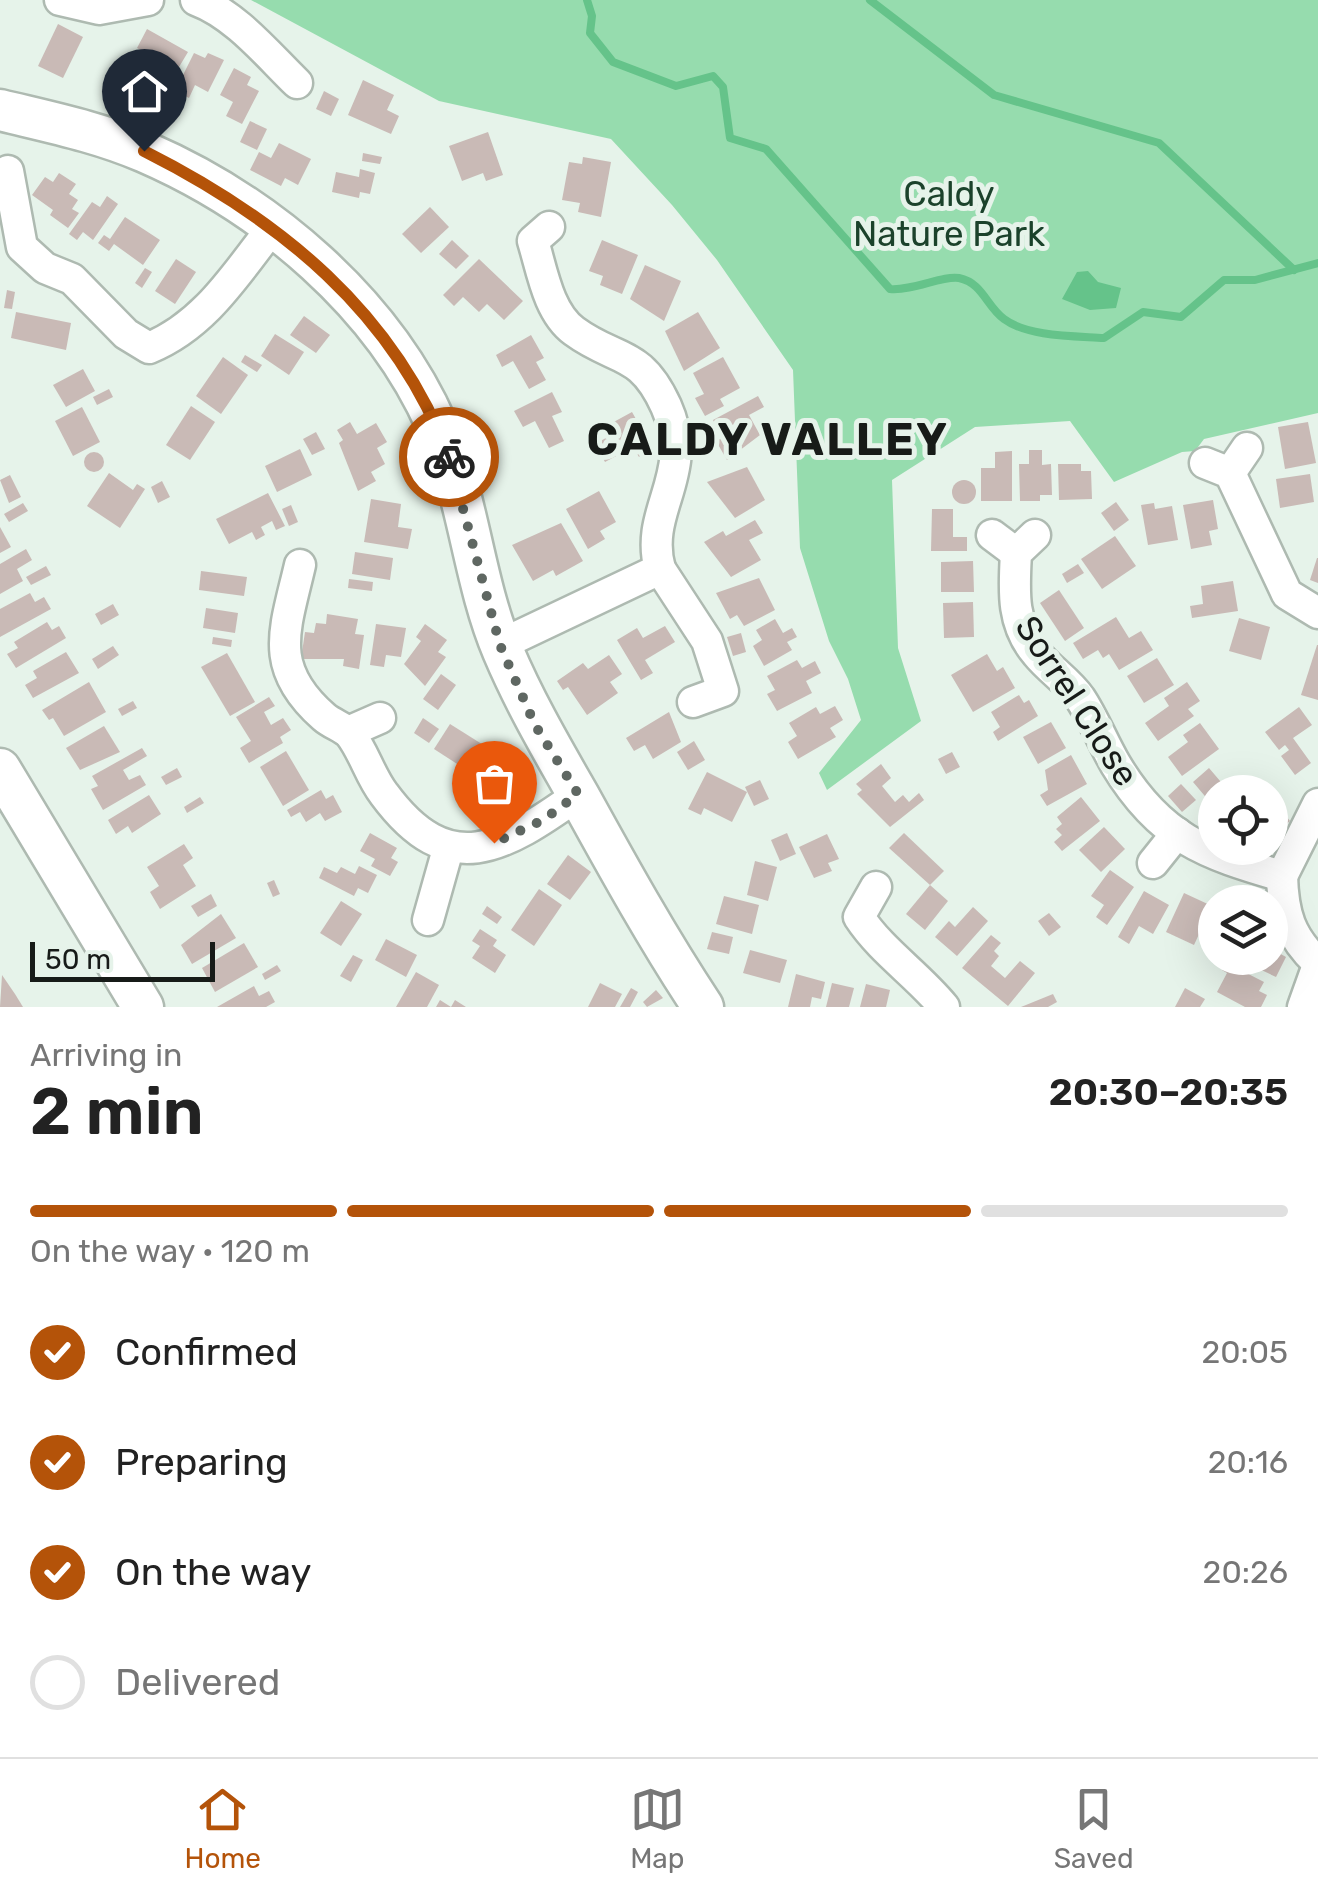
<!DOCTYPE html>
<meta charset="utf-8">
<style>
:root{--surface:#fff;--page:#f2f2f2;--text:#222;--muted:#767676;--line:#e0e0e0;--accent:#b45309}
body{margin:0;font-family:Rubik,sans-serif;background:var(--page);color:var(--text);height:100vh;display:flex;flex-direction:column;font-size:38px;white-space:nowrap}
*{box-sizing:border-box;margin:0}
p{font-size:32px;color:var(--muted)}
.icon{flex:none;width:55px;height:55px;fill:none;stroke:currentColor;stroke-width:2;stroke-linecap:round;stroke-linejoin:round}
.map{position:relative;height:1007px;overflow:hidden}
.sheet{display:flex;flex-direction:column;background:var(--surface);flex:1}
.sheet>*{flex:none}
.fabs{position:absolute;left:1198px;top:775px;display:grid;gap:20px}
.fabs a{display:grid;place-items:center;width:90px;height:90px;border-radius:50%;background:var(--surface);box-shadow:0 10px 40px #0002;font-size:50px}
.scale{position:absolute;left:30px;bottom:25px;width:185px;box-sizing:border-box;padding-left:10px;border:5px solid #171b18;border-top:0;font-size:28px;line-height:35px;white-space:nowrap;color:#171b18;-webkit-text-stroke:8px #e6f3ea;paint-order:stroke}
.pin{position:absolute;display:grid;place-items:center;width:85px;height:85px;color:#fff;margin:-102px -42px;border-radius:50% 50% 50% 0;rotate:-45deg;box-shadow:0 0 10px #0007}
.pin .icon{rotate:45deg}
.courier{position:absolute;display:grid;place-items:center;width:100px;height:100px;margin:-50px;border:8px solid #b45309;border-radius:50%;background:#fff;color:#222;box-shadow:0 2px 12px #0007}
.head em{font-style:normal;font-weight:600}
.head div{display:flex;flex-direction:column-reverse}
.head{display:flex;align-items:center;justify-content:space-between;height:170px;padding:0 30px}
h1{font-size:65px;font-weight:600;line-height:75px}
.bar{display:grid;grid-template-columns:repeat(4,1fr);gap:15px 10px;align-content:center;height:120px;padding:0 30px}
.bar i{height:12px;border-radius:8px;background:var(--line)}
.bar .selected{background:var(--accent)}
.bar p{grid-column:span 4}
ol{padding:0 30px;list-style:none}
li{display:flex;align-items:center;gap:30px;height:110px}
li p{margin-inline-start:auto}
li .icon{padding:10px;border-radius:50%;background:var(--accent);color:#fff;stroke-width:4}
li:last-child{color:var(--muted)}
li i{width:55px;height:55px;border:5px solid var(--line);border-radius:50%}
.menu{display:flex;justify-content:space-around;align-items:center;height:140px;border-top:2px solid var(--line);background:var(--surface);font-size:28px;color:var(--muted)}
.menu a{display:grid;justify-items:center;gap:5px}
.menu .selected{color:var(--accent)}
.map>svg:first-child{display:block}
</style>
<div class="map">
<svg width="1318" height="1007" viewBox="0 0 1318 1007">
<rect width="100%" height="100%" fill="#e6f3ea"/>
<polygon fill="#96dcae" points="251,0 1318,0 1318,413 1204,439 1195,451 1182,452 1114,482 1070,421 975,427 892,480 898,648 921,721 827,790 819,773 861,720 848,679 829,641 800,548 793,370 717,260 672,205 611,139 439,101"/>
<polygon fill="#65c38a" points="1088,271 1098,282 1121,288 1116,308 1090,310 1062,299 1077,272"/>
<g fill="none" stroke-linecap="round" stroke-linejoin="round">
<g stroke="#65c38a" stroke-width="8">
<path d="M 587,0 L 592,16 L 590,33 L 613,62 L 676,86 L 713,76 L 723,87 L 730,138 L 766,149 L 890,289 C 913,291 943,275 959,278 C 983,283 986,306 1004,319 C 1028,337 1075,336 1104,338 L 1143,312 L 1181,317 L 1224,280 L 1255,280 L 1318,263"/>
<polyline points="870,0 994,95 1159,143 1294,270"/>
</g>
</g>
<g fill="#c9bab6">
<polygon points="58,24 83,37 63,78 38,66"/>
<polygon points="147,29 188,52 170,82 139,65 146,53 137,48"/>
<polygon points="194,53 205,58 208,53 224,60 208,92 195,85 189,98 175,91"/>
<polygon points="234,68 251,77 247,85 259,91 242,124 226,116 233,102 220,95"/>
<polygon points="363,80 394,95 387,110 399,116 391,134 348,115"/>
<polygon points="324,91 339,99 331,116 316,109"/>
<polygon points="250,121 267,129 257,150 240,142"/>
<polygon points="488,132 503,175 486,181 483,173 462,181 449,146"/>
<polygon points="279,143 311,159 298,185 285,178 281,186 250,170 259,152 271,158"/>
<polygon points="363,153 382,157 380,164 362,161"/>
<polygon points="583,157 611,162 601,217 578,212 580,203 562,200 569,162 582,164"/>
<polygon points="360,169 375,173 370,194 360,192 359,198 332,192 336,172 359,177"/>
<polygon points="59,173 76,184 69,194 78,200 72,209 79,213 68,228 50,215 53,210 32,195 45,177 53,182"/>
<polygon points="107,196 118,204 93,240 83,232 77,240 69,234 92,202 100,207"/>
<polygon points="430,207 449,227 421,253 402,234"/>
<polygon points="125,217 160,240 143,265 114,244 109,251 98,243 104,235 110,239"/>
<polygon points="452,240 469,256 456,269 439,254"/>
<polygon points="602,240 638,255 622,294 600,285 603,276 589,271"/>
<polygon points="176,259 196,272 175,304 155,291"/>
<polygon points="479,259 523,301 504,320 487,304 479,312 463,297 454,306 443,295"/>
<polygon points="645,265 681,281 664,321 630,299"/>
<polygon points="145,268 152,272 142,288 135,283"/>
<polygon points="7,290 15,292 12,309 4,308"/>
<polygon points="16,312 71,323 66,350 11,338"/>
<polygon points="698,312 720,348 684,371 665,331"/>
<polygon points="304,316 330,335 316,353 290,335"/>
<polygon points="275,334 304,352 289,375 261,356"/>
<polygon points="531,335 544,358 536,362 546,380 529,389 513,361 502,367 496,355"/>
<polygon points="245,355 262,365 257,372 241,362"/>
<polygon points="223,357 248,375 221,414 196,396"/>
<polygon points="723,357 740,388 720,399 724,406 705,416 695,398 704,394 693,373"/>
<polygon points="83,369 95,391 66,407 53,385"/>
<polygon points="109,389 113,397 97,405 93,397"/>
<polygon points="552,392 562,412 552,416 564,441 549,448 535,421 523,427 514,411"/>
<polygon points="758,396 764,407 749,415 760,435 727,460 716,441 722,438 713,420"/>
<polygon points="191,406 215,422 190,460 166,445"/>
<polygon points="82,407 100,442 73,456 55,421"/>
<polygon points="632,412 653,449 639,457 633,447 605,462 595,444 615,433 610,424"/>
<polygon points="350,422 357,434 376,423 387,442 377,448 385,464 371,472 376,481 358,491 339,443 343,440 337,430"/>
<polygon points="1308,422 1316,463 1285,469 1278,427"/>
<polygon points="316,432 325,449 312,455 303,439"/>
<polygon points="300,449 312,475 277,492 265,466"/>
<polygon points="1029,450 1042,450 1042,465 1051,464 1052,495 1040,495 1040,501 1020,501 1019,464 1029,464"/>
<polygon points="1012,451 1012,501 981,501 981,468 995,468 995,452"/>
<circle cx="94" cy="462" r="10"/>
<polygon points="1058,464 1081,464 1081,471 1091,471 1092,499 1059,500"/>
<polygon points="747,467 765,500 735,518 707,482"/>
<polygon points="109,473 133,490 137,484 145,489 120,528 87,506"/>
<polygon points="1310,474 1314,502 1280,508 1276,479"/>
<polygon points="10,475 21,497 9,503 0,480"/>
<circle cx="964" cy="492" r="12"/>
<polygon points="162,481 170,497 158,503 151,487"/>
<polygon points="599,491 616,522 600,531 605,539 588,549 566,509"/>
<polygon points="268,493 285,526 276,530 272,521 261,527 265,535 256,540 252,532 229,544 216,519"/>
<polygon points="371,499 401,504 398,527 412,529 408,549 364,542"/>
<polygon points="1213,500 1218,529 1209,531 1212,545 1191,549 1183,505"/>
<polygon points="1116,502 1129,520 1114,531 1101,513"/>
<polygon points="23,503 28,511 9,522 4,514"/>
<polygon points="1154,503 1155,509 1172,506 1178,540 1148,545 1141,505"/>
<polygon points="291,505 298,522 289,526 282,509"/>
<polygon points="932,509 953,509 953,537 967,537 967,551 931,551"/>
<polygon points="755,520 763,533 749,540 761,560 731,577 704,542 723,531 726,536"/>
<polygon points="561,523 583,561 556,576 553,570 533,581 512,545"/>
<polygon points="0,527 11,547 0,553"/>
<polygon points="1115,536 1136,566 1102,589 1081,559"/>
<polygon points="26,549 32,560 17,569 23,581 0,594 0,564"/>
<polygon points="355,552 393,558 390,580 352,574"/>
<polygon points="1317,558 1318,558 1318,583 1310,580"/>
<polygon points="973,561 974,592 941,592 941,562"/>
<polygon points="1078,564 1084,573 1067,583 1062,574"/>
<polygon points="46,566 51,575 31,585 26,577"/>
<polygon points="201,571 247,577 244,596 199,590"/>
<polygon points="759,578 775,610 744,626 737,615 730,619 716,593"/>
<polygon points="349,579 373,582 372,591 348,588"/>
<polygon points="1233,581 1238,611 1192,618 1190,606 1203,604 1201,586"/>
<polygon points="1059,590 1084,628 1065,641 1040,603"/>
<polygon points="30,593 35,602 44,597 51,609 0,637 0,609"/>
<polygon points="973,602 974,637 944,638 943,603"/>
<polygon points="113,604 119,615 101,625 95,614"/>
<polygon points="206,608 238,613 235,633 203,628"/>
<polygon points="327,614 358,619 355,634 364,635 359,669 343,666 344,659 301,659 305,632 314,633 316,623 326,624"/>
<polygon points="1116,617 1129,638 1141,631 1153,650 1119,670 1109,654 1103,658 1098,650 1083,659 1073,643"/>
<polygon points="1239,618 1270,627 1261,660 1229,651"/>
<polygon points="775,619 783,633 792,628 797,637 787,642 792,650 764,666 753,646 762,640 756,630"/>
<polygon points="47,622 52,630 59,626 66,638 16,668 7,654 18,648 14,642"/>
<polygon points="376,624 406,628 401,657 386,655 384,667 370,665"/>
<polygon points="425,624 447,640 438,652 446,657 425,686 404,664 421,641 416,637"/>
<polygon points="665,626 675,642 645,660 653,673 641,680 617,640 637,628 643,638"/>
<polygon points="741,633 746,652 733,656 727,637"/>
<polygon points="213,637 232,640 231,647 212,644"/>
<polygon points="1317,645 1318,645 1318,700 1301,695"/>
<polygon points="113,646 119,655 98,669 92,659"/>
<polygon points="66,652 79,673 33,698 25,685 37,678 33,671"/>
<polygon points="227,653 255,702 230,716 201,667"/>
<polygon points="987,654 997,671 1003,667 1015,688 973,712 951,675"/>
<polygon points="609,655 622,674 610,682 618,693 587,715 568,687 563,690 557,681 583,663 588,669"/>
<polygon points="1157,658 1174,685 1144,703 1127,676"/>
<polygon points="797,660 802,668 815,661 821,673 806,681 812,693 777,711 767,694 775,690 767,676"/>
<polygon points="441,674 456,685 438,710 423,699"/>
<polygon points="89,682 106,712 64,736 53,718 49,720 42,710"/>
<polygon points="1187,682 1200,701 1188,709 1194,716 1158,741 1145,723 1169,706 1164,698"/>
<polygon points="1019,695 1024,703 1029,700 1038,716 998,741 993,732 1000,727 991,712"/>
<polygon points="269,697 275,706 264,712 271,725 283,718 291,730 280,737 283,743 249,763 240,748 251,741 236,717"/>
<polygon points="133,701 137,708 122,716 118,709"/>
<polygon points="835,706 843,720 830,728 836,737 798,759 788,742 797,736 789,723 816,707 820,714"/>
<polygon points="1299,707 1312,725 1293,738 1311,763 1295,775 1281,756 1289,750 1285,745 1279,750 1265,732"/>
<polygon points="669,712 681,742 653,759 645,745 634,751 626,738"/>
<polygon points="423,718 439,729 429,743 414,733"/>
<polygon points="1051,722 1066,748 1038,764 1023,737"/>
<polygon points="1200,723 1219,749 1182,776 1168,757 1188,742 1183,735"/>
<polygon points="450,724 485,746 468,771 434,749"/>
<polygon points="104,726 120,752 80,770 66,748"/>
<polygon points="694,741 705,760 688,770 677,752"/>
<polygon points="142,748 147,756 123,770 129,780 140,775 146,785 103,810 91,789 98,786 92,776"/>
<polygon points="286,751 309,790 283,806 260,767"/>
<polygon points="952,752 960,767 946,774 938,759"/>
<polygon points="1071,755 1087,784 1047,806 1040,795 1048,790 1045,770"/>
<polygon points="881,764 891,778 882,786 895,802 903,795 909,802 919,793 924,800 890,827 857,794 862,790 856,784"/>
<polygon points="177,768 182,777 166,785 161,777"/>
<polygon points="1209,768 1226,788 1237,779 1247,790 1215,792 1215,808 1193,782"/>
<polygon points="478,772 501,790 508,782 519,790 499,815 488,806 483,813 474,805 469,811 456,800"/>
<polygon points="707,772 747,792 732,822 704,808 701,815 688,809"/>
<polygon points="760,780 769,799 754,806 745,787"/>
<polygon points="1181,784 1196,800 1182,812 1168,796"/>
<polygon points="321,790 326,799 333,795 342,812 325,821 320,813 306,822 300,812 291,817 287,810"/>
<polygon points="149,795 161,814 132,833 128,826 116,834 108,820"/>
<polygon points="200,797 204,803 187,813 184,807"/>
<polygon points="1081,797 1100,821 1062,851 1054,842 1062,835 1056,829 1062,824 1057,817"/>
<polygon points="1282,811 1290,821 1275,834 1270,821"/>
<polygon points="1104,827 1125,849 1101,872 1079,850"/>
<polygon points="370,833 397,848 391,858 398,862 390,876 371,866 375,859 360,851"/>
<polygon points="787,833 796,854 780,861 771,840"/>
<polygon points="904,833 944,871 930,885 889,848"/>
<polygon points="827,834 839,859 828,863 832,871 814,878 799,847"/>
<polygon points="184,844 193,858 183,865 196,886 160,909 150,892 159,886 147,867"/>
<polygon points="568,855 591,872 570,900 547,884"/>
<polygon points="755,861 777,867 768,901 747,895"/>
<polygon points="359,866 377,875 368,893 358,888 354,896 319,878 324,867 337,873 341,867 355,874"/>
<polygon points="1110,870 1134,887 1107,925 1096,917 1104,905 1091,896"/>
<polygon points="274,880 280,894 273,897 267,883"/>
<polygon points="930,885 948,901 925,930 906,914"/>
<polygon points="539,889 562,905 534,946 511,930"/>
<polygon points="1144,891 1169,905 1153,934 1139,926 1129,944 1118,937"/>
<polygon points="1184,893 1212,906 1194,945 1166,932"/>
<polygon points="211,894 217,906 198,917 191,906"/>
<polygon points="724,896 759,905 752,934 716,924"/>
<polygon points="341,901 362,914 341,946 320,933"/>
<polygon points="487,906 502,917 497,924 482,914"/>
<polygon points="973,907 988,921 957,956 935,937 949,921 955,927"/>
<polygon points="1049,913 1061,927 1049,936 1038,921"/>
<polygon points="221,914 236,938 192,964 181,945"/>
<polygon points="480,929 497,940 493,946 506,955 495,973 472,958 480,946 472,941"/>
<polygon points="712,932 733,937 729,954 707,949"/>
<polygon points="991,935 1001,943 994,951 999,956 991,966 1005,978 1020,961 1035,973 1008,1006 962,968"/>
<polygon points="386,939 417,955 406,977 375,960"/>
<polygon points="244,943 258,967 215,992 202,968"/>
<polygon points="1270,948 1286,957 1276,977 1236,958 1270,958"/>
<polygon points="750,950 787,960 780,983 743,973"/>
<polygon points="353,955 363,960 351,982 340,976"/>
<polygon points="1225,962 1264,982 1259,991 1267,995 1261,1007 1245,1007 1217,992 1227,973 1222,970"/>
<polygon points="277,965 281,971 265,980 262,974"/>
<polygon points="416,972 439,985 427,1007 396,1007"/>
<polygon points="796,974 825,982 821,999 812,997 810,1007 788,1007"/>
<polygon points="2,975 15,994 23,1007 0,1007"/>
<polygon points="600,983 622,994 615,1007 588,1007"/>
<polygon points="832,983 854,988 849,1007 826,1007"/>
<polygon points="866,984 890,990 886,1007 860,1007"/>
<polygon points="254,986 259,996 269,991 275,1002 266,1007 217,1007"/>
<polygon points="631,988 638,992 630,1007 620,1007"/>
<polygon points="1185,988 1205,999 1200,1007 1175,1007"/>
<polygon points="656,990 663,998 647,1007 643,1002"/>
<polygon points="1053,994 1057,1002 1048,1007 1021,1007"/>
<polygon points="440,1000 451,1007 455,1000 466,1007 436,1007"/>
</g>
<g fill="none" stroke-linecap="round" stroke-linejoin="round">
<defs>
<g id="street">
<polyline points="60,0 99,9 148,0"/>
<path d="M 196,0 C 236,15 267,54 297,83"/>
<path d="M 8,171 L 22,247 L 45,268 L 72,279 L 126,334 L 149,348 C 205,325 236,274 272,228"/>
<polyline points="1205,463 1230,473 1287,594 1318,613"/>
<polyline points="1230,473 1247,448"/>
<polyline points="992,535 1016,553"/>
<path d="M 1035,535 L 1016,553 C 1014,590 1011,624 1037,654 C 1050,670 1068,681 1080,698 C 1094,719 1103,743 1116,765 C 1160,838 1205,854 1282,876 L 1318,804"/>
<path d="M 300,565 C 285,630 267,667 324,717 C 332,724 343,727 350,734 C 364,752 370,776 384,794 C 449,882 503,848 578,795"/>
<polyline points="660,569 707,641 723,691 693,702"/>
<path d="M 500,645 L 660,569 C 643,509 697,475 666,406 C 640,349 616,362 574,331 C 548,312 542,270 533,241 L 549,227"/>
<polyline points="348,732 380,718"/>
<polyline points="1153,863 1177,833"/>
<path d="M 1282,876 C 1283,914 1290,937 1318,963"/>
<path d="M 876,887 L 859,917 C 882,952 917,974 944,1007"/>
<polyline points="428,920 448,849"/>
<polyline points="1303,1007 1318,965"/>
</g>
<g id="secondary">
<path d="M 0,110 C 49,122 99,132 145,152 C 267,205 383,303 437,426 C 469,498 473,580 503,651 C 525,703 552,749 580,798 C 619,869 658,939 703,1007"/>
<polyline points="0,769 143,1007"/>
</g>
</defs>
<use href="#street" stroke="#aebab1" stroke-width="35"/>
<use href="#secondary" stroke="#aebab1" stroke-width="45"/>
<use href="#street" stroke="#fff" stroke-width="30"/>
<use href="#secondary" stroke="#fff" stroke-width="40"/>
</g>
<g fill="none" stroke-linecap="round" stroke-linejoin="round">
<polyline stroke="#5f6762" stroke-width="10" stroke-dasharray="0 18" points="449,457 500,645 535,725 578,794 543,820 494,843"/>
<path stroke="#b45309" stroke-width="12" d="M 144,151 C 279,219 395,312 449,457"/>
</g>
<g text-anchor="middle" dominant-baseline="central" stroke-width="10" stroke-linejoin="round" paint-order="stroke">
<g font-size="35" fill="#1b422b" stroke="#e6f3ea">
<text x="949" y="194">Caldy<tspan x="949" dy="40">Nature Park</tspan></text>
</g>
<g font-size="35" fill="#171b18" stroke="#e6f3ea">
<text transform="translate(1077 701) rotate(57)">Sorrel Close</text>
</g>
<g font-size="45" font-weight="bold" letter-spacing="2.5" fill="#171b18" stroke="#e6f3ea">
<text x="768" y="439">CALDY VALLEY</text>
</g>
</g>
</svg>
<div class="fabs">
<a><svg class="icon" aria-label="locate" viewBox="0 0 24 24"><circle cx="12" cy="12" r="6"/><path d="M12 2v4M12 18v4M2 12h4M18 12h4"/></svg></a>
<a><svg class="icon" aria-label="layers" viewBox="0 0 24 24"><path d="M12 4l9 5-9 5-9-5zM3 14l9 5 9-5"/></svg></a>
</div>
<div class="scale">50 m</div>
<div class="pin" style="left:494px;top:843px;background:#ea580c"><svg class="icon" aria-label="bag" viewBox="0 0 24 24"><path d="M5 8h14l-1 12H6zM9 8a3 3 0 0 1 6 0"/></svg></div>
<div class="pin" style="left:144px;top:151px;background:#1f2937"><svg class="icon" aria-label="home" viewBox="0 0 24 24"><path d="M3 11l9-7 9 7M6 9v11h12V9"/></svg></div>
<div class="courier" style="left:449px;top:457px"><svg class="icon" aria-label="bike" viewBox="0 0 24 24"><circle cx="6" cy="16" r="4"/><circle cx="18" cy="16" r="4"/><path d="M6 16l4-8h5l3 8M10 8l3 8H6M13 5h3"/></svg></div>
</div>
<section class="sheet">
<div class="head"><div><h1>2 min</h1><p>Arriving in</p></div><em>20:30–20:35</em></div>
<div class="bar"><i class="selected"></i><i class="selected"></i><i class="selected"></i><i></i><p>On the way · 120 m</p></div>
<ol>
<li><svg class="icon" aria-label="check" viewBox="0 0 24 24"><path d="M5 12l5 5 9-10"/></svg>Confirmed<p>20:05</p></li>
<li><svg class="icon" aria-label="check" viewBox="0 0 24 24"><path d="M5 12l5 5 9-10"/></svg>Preparing<p>20:16</p></li>
<li><svg class="icon" aria-label="check" viewBox="0 0 24 24"><path d="M5 12l5 5 9-10"/></svg>On the way<p>20:26</p></li>
<li><i></i>Delivered</li>
</ol>
</section>
<nav class="menu">
<a class="selected"><svg class="icon" aria-label="home" viewBox="0 0 24 24"><path d="M3 11l9-7 9 7M6 9v11h12V9"/></svg>Home</a>
<a><svg class="icon" aria-label="map" viewBox="0 0 24 24"><path d="M3 6l6-2 6 2 6-2v14l-6 2-6-2-6 2zM9 4v14M15 6v14"/></svg>Map</a>
<a><svg class="icon" aria-label="saved" viewBox="0 0 24 24"><path d="M7 4h10v16l-5-4-5 4z"/></svg>Saved</a>
</nav>
